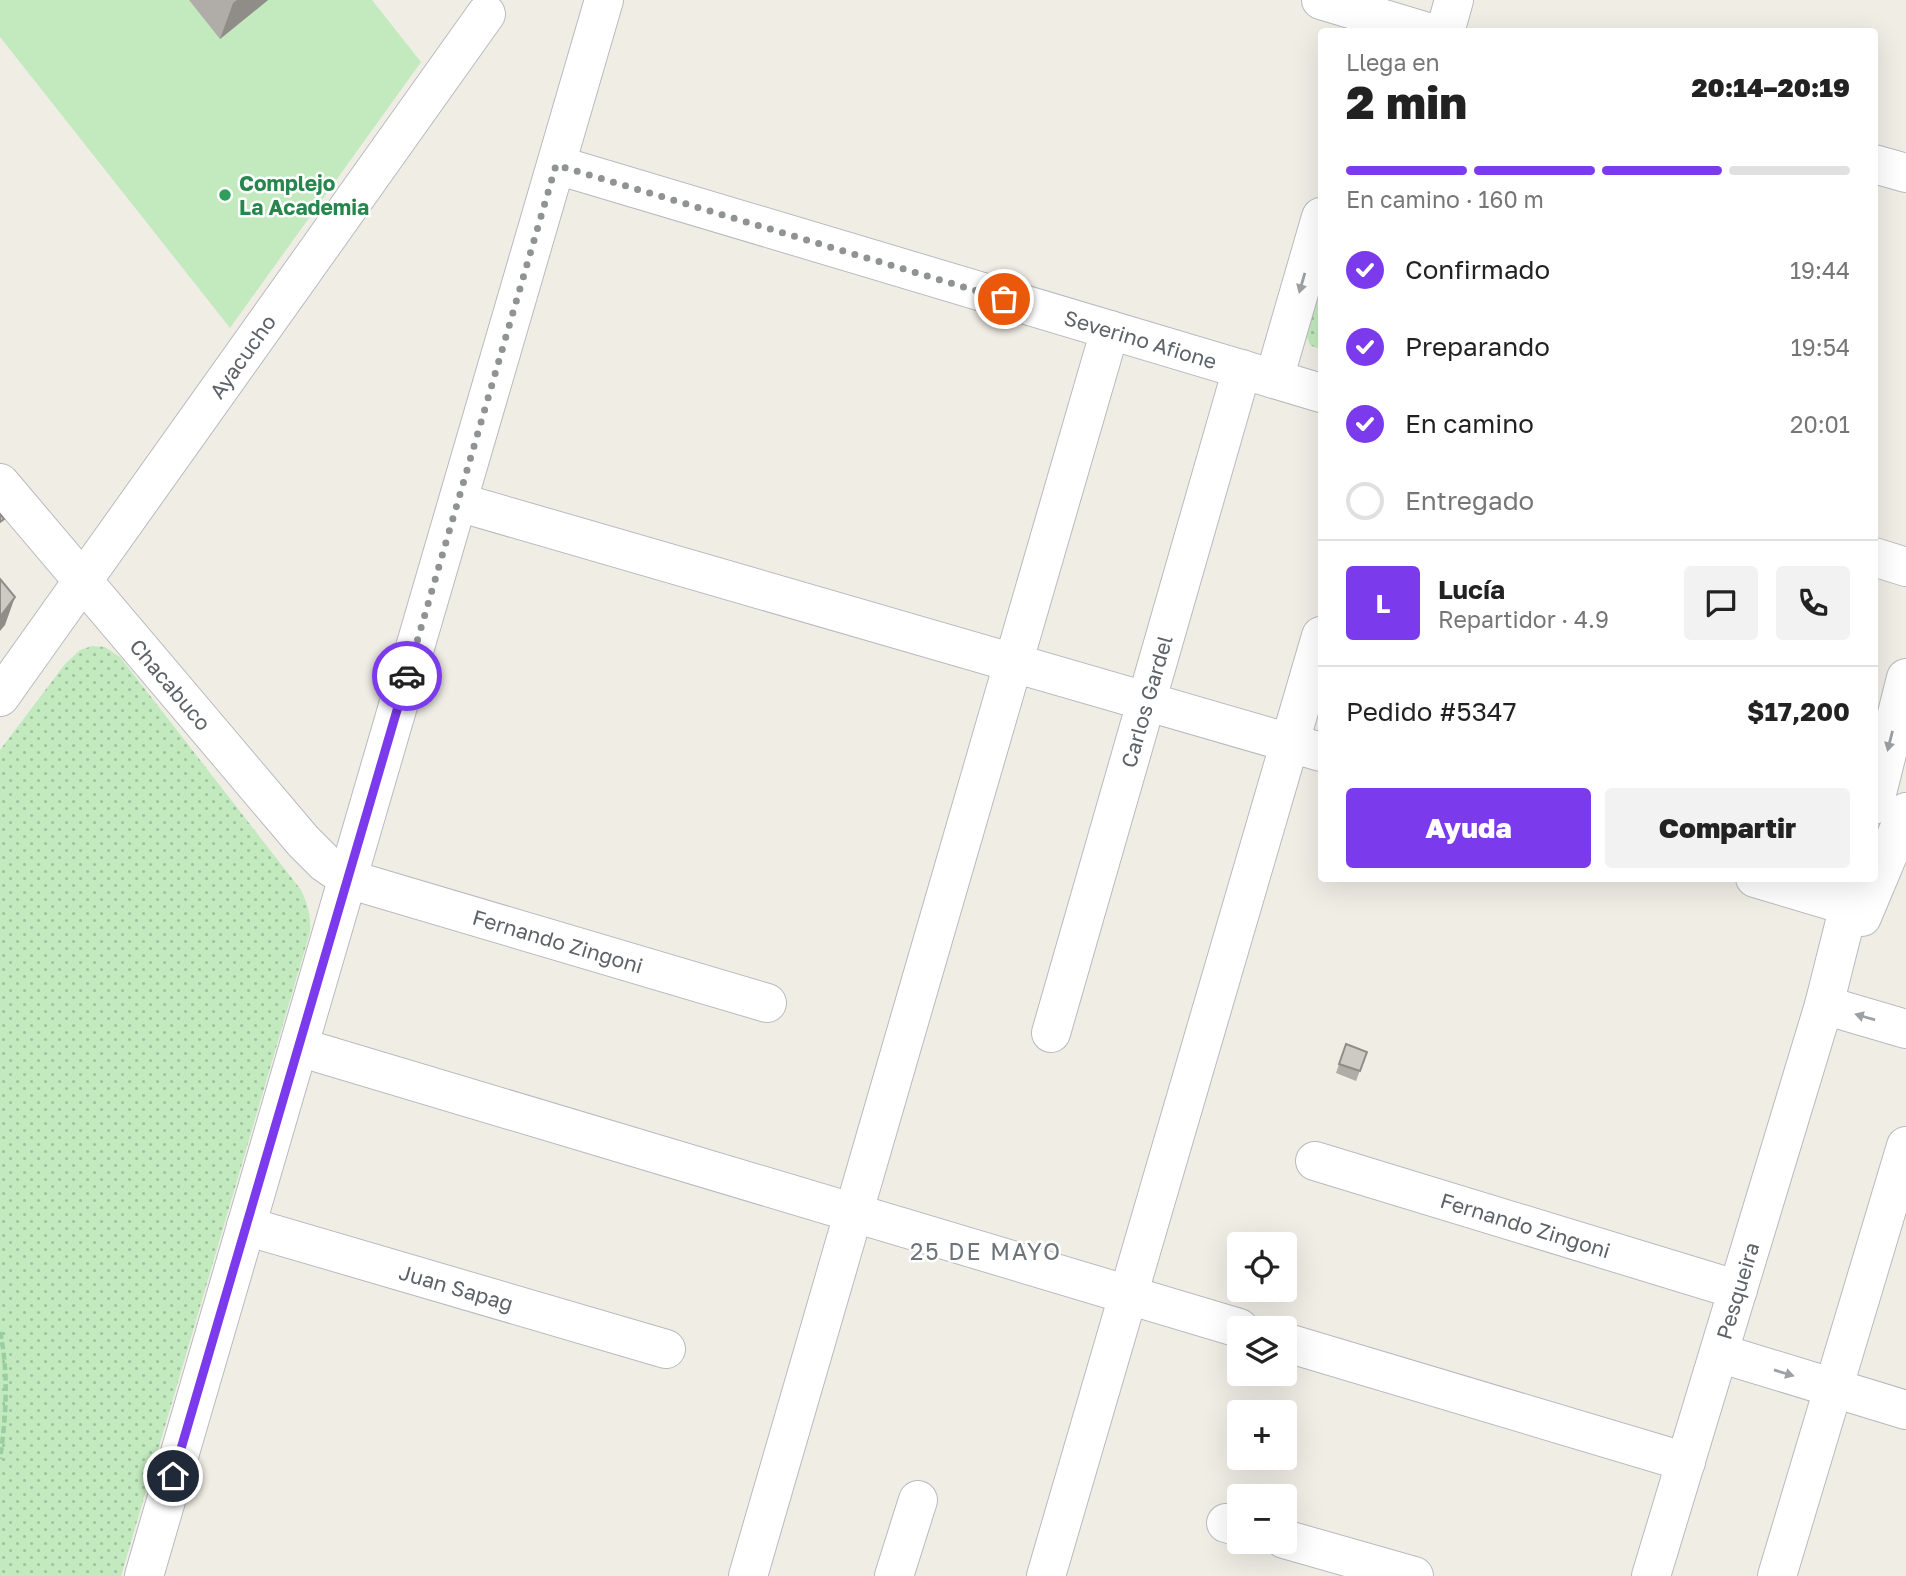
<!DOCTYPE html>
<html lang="es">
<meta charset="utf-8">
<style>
:root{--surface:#fff;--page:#f2f2f2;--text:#222;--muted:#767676;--line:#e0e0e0;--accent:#7c3aed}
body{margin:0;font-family:"Golos Text",sans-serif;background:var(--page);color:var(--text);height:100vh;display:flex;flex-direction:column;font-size:26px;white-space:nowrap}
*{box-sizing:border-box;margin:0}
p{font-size:23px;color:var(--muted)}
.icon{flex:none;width:38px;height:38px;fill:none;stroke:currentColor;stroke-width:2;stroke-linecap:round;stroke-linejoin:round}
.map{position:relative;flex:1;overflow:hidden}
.panel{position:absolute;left:1318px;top:28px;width:560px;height:854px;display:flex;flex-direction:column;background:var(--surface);border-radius:7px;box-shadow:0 7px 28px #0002}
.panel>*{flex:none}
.controls{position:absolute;left:1227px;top:1232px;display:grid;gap:14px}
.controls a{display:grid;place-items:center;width:70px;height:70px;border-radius:7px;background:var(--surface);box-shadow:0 7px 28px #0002;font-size:35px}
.pin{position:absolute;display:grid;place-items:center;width:60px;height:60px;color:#fff;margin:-30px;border:4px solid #fff;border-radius:50%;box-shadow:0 2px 7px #0007}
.courier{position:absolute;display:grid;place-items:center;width:70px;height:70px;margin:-35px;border:5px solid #7c3aed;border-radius:50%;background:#fff;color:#222;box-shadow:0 2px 9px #0007}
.summary em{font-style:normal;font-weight:800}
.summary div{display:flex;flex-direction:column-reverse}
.summary{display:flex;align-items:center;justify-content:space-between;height:119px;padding:0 28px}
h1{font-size:46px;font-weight:800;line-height:52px}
.bar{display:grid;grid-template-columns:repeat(4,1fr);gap:10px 7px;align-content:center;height:84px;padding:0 28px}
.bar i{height:9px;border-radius:5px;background:var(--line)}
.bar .selected{background:var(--accent)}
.bar p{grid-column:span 4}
.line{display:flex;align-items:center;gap:18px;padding:0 28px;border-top:2px solid var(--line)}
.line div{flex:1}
.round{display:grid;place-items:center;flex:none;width:74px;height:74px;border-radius:7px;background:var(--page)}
ol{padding:0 28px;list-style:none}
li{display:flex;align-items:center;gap:21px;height:77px}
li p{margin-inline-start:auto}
li .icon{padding:7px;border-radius:50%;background:var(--accent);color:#fff;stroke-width:4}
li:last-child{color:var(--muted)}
li i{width:38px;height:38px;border:4px solid var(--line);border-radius:50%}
.action{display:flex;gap:14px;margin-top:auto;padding:14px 28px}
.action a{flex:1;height:80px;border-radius:7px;background:var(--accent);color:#fff;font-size:28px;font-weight:800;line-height:80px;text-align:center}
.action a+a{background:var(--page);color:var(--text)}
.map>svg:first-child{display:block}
</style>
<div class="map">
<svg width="1906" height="1576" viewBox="0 0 1906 1576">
<defs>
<pattern id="green-dots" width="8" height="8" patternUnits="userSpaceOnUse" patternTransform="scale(1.75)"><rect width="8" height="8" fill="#c3eabf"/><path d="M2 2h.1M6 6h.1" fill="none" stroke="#a2c19f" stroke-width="1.8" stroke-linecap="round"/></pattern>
</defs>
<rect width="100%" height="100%" fill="#f0ede5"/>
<g fill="url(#green-dots)">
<polygon points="1321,282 1321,350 1310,345 1306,335"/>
<path d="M 92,646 L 105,647 L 120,657 L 301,890 C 308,905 311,916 310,932 L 121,1576 L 0,1576 L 0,750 L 65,664 L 80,650 Z"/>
</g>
<polygon fill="#c3eabf" points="0,0 372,0 421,62 230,328 0,37"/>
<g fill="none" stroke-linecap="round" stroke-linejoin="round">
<defs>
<g id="minor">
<polyline points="1321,0 1427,32"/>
<polyline points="1445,32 1454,0"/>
<polyline points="1874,164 1906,173"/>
<path id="s1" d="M 557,165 L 1321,393"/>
<polyline points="1274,379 1321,217"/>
<path id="s2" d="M 0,483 L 303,841 L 325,863 L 348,879 L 767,1003"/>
<polyline points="458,502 1321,752"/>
<polyline points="1874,557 1906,567"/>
<path id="s3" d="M 0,697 L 486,14"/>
<polyline points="1874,805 1906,678"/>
<polyline points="1755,878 1849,906"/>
<polyline points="1862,917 1906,812"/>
<polyline points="1824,1005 1906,1029"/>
<path id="s4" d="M 1051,1033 L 1242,369"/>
<polyline points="299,1047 1239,1328"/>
<path id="s5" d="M 1315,1161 L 1738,1290"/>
<path id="s6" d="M 246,1226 L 666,1349"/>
<polyline points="1284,1342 1686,1462"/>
<polyline points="1719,1353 1906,1410"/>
<polyline points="1226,1523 1239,1527"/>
<polyline points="1284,1539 1414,1576"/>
<polyline points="144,1576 604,0"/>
<polyline points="748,1576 1110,330"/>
<polyline points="894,1576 918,1500"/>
<polyline points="1046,1576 1321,636"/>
<path id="s7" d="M 1651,1576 L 1824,1005 L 1856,878"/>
<polyline points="1777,1576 1906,1146"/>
</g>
</defs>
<use href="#minor" stroke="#b7bbc0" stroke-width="40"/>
<path stroke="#99cea2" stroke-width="4.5" stroke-dasharray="7 3.5" stroke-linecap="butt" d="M 0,1332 C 9,1372 6,1419 0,1459"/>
<use href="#minor" stroke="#fff" stroke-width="38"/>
</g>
<g fill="#b0ada8">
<polygon points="189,0 268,0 220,39"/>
<polygon points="1346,1044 1367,1052 1356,1081 1336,1073"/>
</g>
<g fill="#908d88">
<polygon points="237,0 268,0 220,39 233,3"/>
<polygon points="15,597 5,625 0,631 0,617"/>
</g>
<g fill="#cdc9c3" stroke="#908d88" stroke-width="2">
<polygon points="0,514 4,519 0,522"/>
<polygon points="0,579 15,597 0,617"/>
<polygon points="1346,1044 1367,1052 1360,1071 1339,1064"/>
</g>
<defs><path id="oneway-solid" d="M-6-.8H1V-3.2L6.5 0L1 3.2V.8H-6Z" transform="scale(1.75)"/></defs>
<g fill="#9da1a4">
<use href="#oneway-solid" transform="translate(1302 283) rotate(106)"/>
<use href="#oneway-solid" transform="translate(1890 741) rotate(104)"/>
<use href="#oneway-solid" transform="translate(1865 1017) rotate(-164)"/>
<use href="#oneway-solid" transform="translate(1784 1373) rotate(17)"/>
</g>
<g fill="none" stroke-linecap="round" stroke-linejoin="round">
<polyline stroke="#909393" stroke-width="7" stroke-dasharray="0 12.6" points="407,676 556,165 1004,299"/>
<polyline stroke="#7c3aed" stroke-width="9" points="173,1476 407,676"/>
</g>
<circle fill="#2e9e5b" stroke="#fff" stroke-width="2.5" cx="225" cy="195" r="7"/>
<g text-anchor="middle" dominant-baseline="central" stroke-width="5" stroke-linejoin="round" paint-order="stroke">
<g font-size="21" font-weight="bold" fill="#27864d" stroke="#fff" text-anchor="start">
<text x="239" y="183">Complejo<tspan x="239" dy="24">La Academia</tspan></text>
</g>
<g font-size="21" fill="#5c6267" stroke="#fff">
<text stroke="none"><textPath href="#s1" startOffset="609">Severino Afione</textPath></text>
<text stroke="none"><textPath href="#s3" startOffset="418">Ayacucho</textPath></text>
<text stroke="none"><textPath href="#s2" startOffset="264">Chacabuco</textPath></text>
<text stroke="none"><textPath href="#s4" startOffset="345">Carlos Gardel</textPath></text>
<text stroke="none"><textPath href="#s2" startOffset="747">Fernando Zingoni</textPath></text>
<text stroke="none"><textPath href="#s5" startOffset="220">Fernando Zingoni</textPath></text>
<text stroke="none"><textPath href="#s6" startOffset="219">Juan Sapag</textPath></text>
<text stroke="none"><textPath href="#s7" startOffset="298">Pesqueira</textPath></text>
</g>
<g font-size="23" letter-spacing="2" fill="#6d7479" stroke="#fff">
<text x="986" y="1251">25 DE MAYO</text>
</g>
</g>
</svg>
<div class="controls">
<a><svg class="icon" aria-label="locate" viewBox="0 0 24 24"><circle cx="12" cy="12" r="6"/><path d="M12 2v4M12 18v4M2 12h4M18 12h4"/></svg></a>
<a><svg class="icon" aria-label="layers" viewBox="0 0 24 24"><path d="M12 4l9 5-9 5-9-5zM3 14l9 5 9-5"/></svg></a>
<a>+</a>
<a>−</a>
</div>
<div class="pin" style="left:1004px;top:299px;background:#ea580c"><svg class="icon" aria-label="bag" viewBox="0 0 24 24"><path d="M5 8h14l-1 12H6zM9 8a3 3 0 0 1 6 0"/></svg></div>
<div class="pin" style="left:173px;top:1476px;background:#1f2937"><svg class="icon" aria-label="home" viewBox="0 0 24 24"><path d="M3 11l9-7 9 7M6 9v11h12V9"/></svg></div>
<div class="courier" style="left:407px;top:676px"><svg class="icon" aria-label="car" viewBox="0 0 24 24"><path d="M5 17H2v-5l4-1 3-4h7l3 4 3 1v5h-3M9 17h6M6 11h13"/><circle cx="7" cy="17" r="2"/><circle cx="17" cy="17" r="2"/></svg></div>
<section class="panel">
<div class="summary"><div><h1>2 min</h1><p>Llega en</p></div><em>20:14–20:19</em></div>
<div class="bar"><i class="selected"></i><i class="selected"></i><i class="selected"></i><i></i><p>En camino · 160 m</p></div>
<ol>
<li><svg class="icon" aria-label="check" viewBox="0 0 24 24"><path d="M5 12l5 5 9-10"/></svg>Confirmado<p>19:44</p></li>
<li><svg class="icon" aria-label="check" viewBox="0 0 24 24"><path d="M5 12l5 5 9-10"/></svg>Preparando<p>19:54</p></li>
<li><svg class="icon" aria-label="check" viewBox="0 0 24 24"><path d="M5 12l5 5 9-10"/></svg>En camino<p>20:01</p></li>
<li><i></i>Entregado</li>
</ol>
<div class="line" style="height:126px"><b class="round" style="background:var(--accent);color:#fff">L</b><div><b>Lucía</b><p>Repartidor · 4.9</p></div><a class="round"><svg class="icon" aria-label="chat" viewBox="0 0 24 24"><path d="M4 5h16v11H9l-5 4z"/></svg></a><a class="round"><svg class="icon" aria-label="phone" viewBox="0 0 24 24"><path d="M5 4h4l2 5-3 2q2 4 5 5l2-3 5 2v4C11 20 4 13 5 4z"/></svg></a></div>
<div class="line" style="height:91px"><div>Pedido #5347</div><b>$17,200</b></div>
<div class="action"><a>Ayuda</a><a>Compartir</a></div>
</section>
</div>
